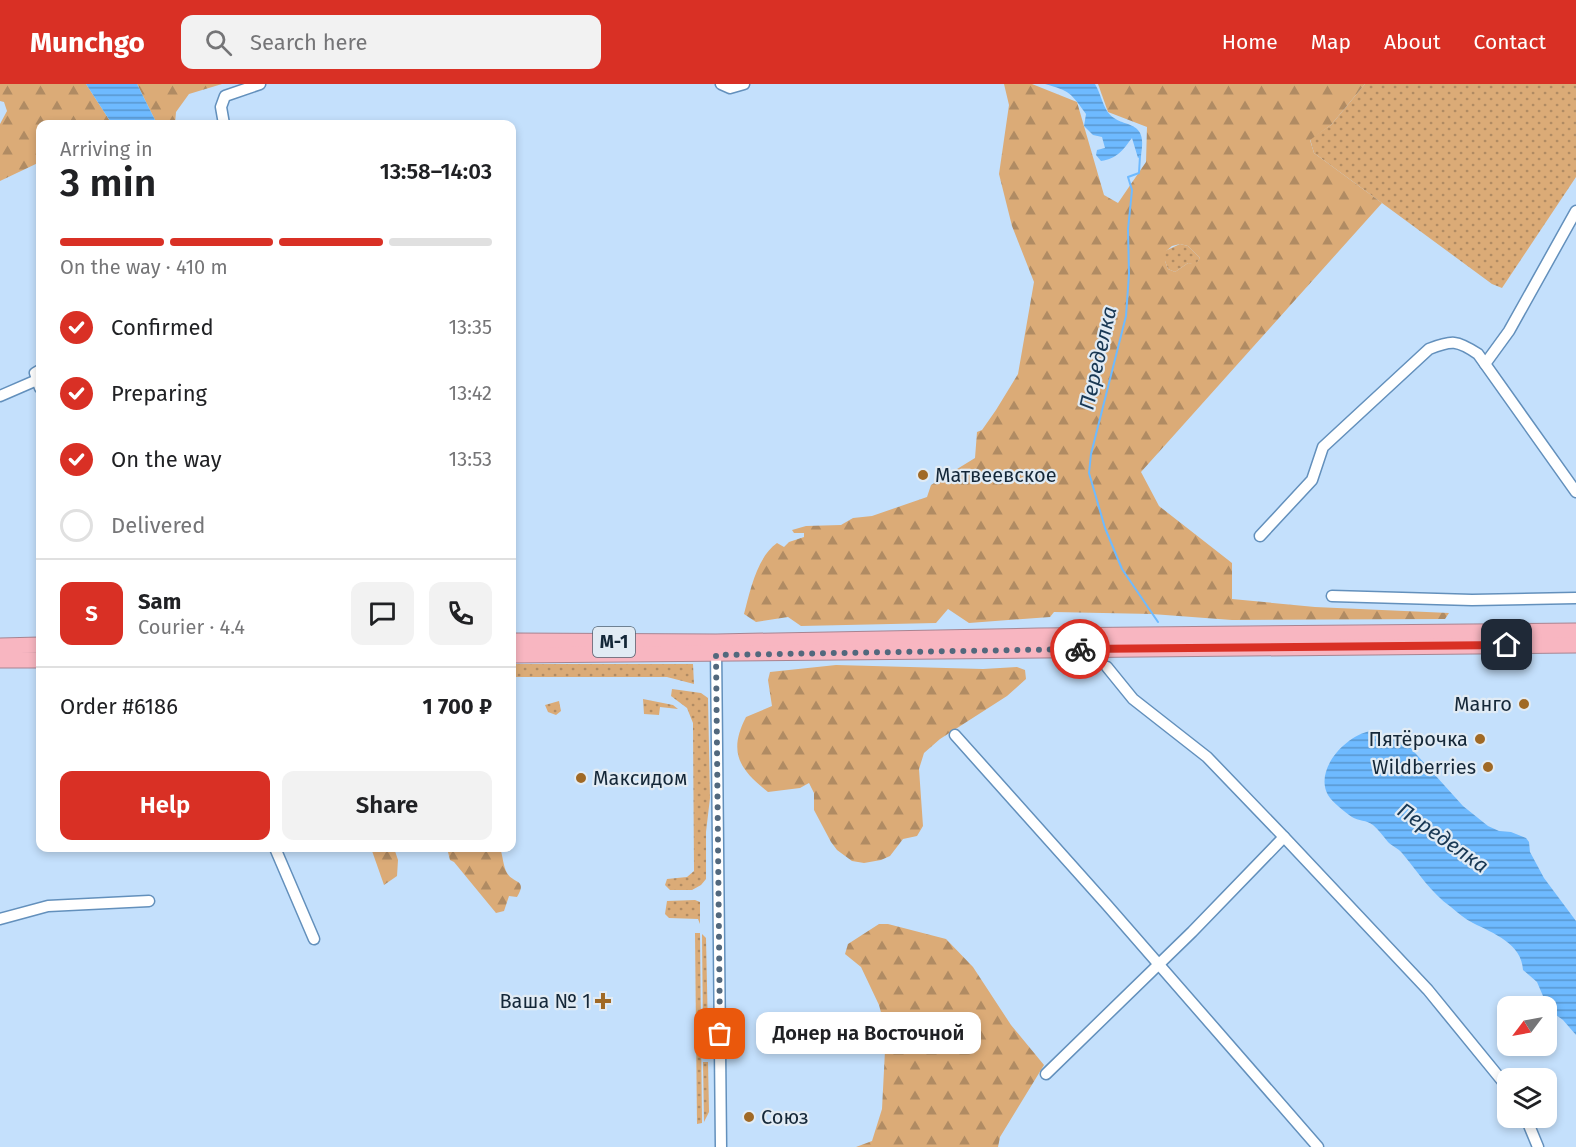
<!DOCTYPE html>
<meta charset="utf-8">
<style>
:root{--surface:#fff;--page:#f2f2f2;--text:#202124;--muted:#757577;--line:#e0e0e0;--accent:#d93025}
body{margin:0;font-family:"Fira Sans",sans-serif;background:var(--page);color:var(--text);height:100vh;display:flex;flex-direction:column;font-size:22px;white-space:nowrap}
*{box-sizing:border-box;margin:0}
p{font-size:20px;color:var(--muted)}
.icon{flex:none;width:33px;height:33px;fill:none;stroke:currentColor;stroke-width:2;stroke-linecap:round;stroke-linejoin:round}
.map{position:relative;flex:1;overflow:hidden}
.drawer{position:absolute;left:36px;top:36px;width:480px;height:732px;display:flex;flex-direction:column;background:var(--surface);border-radius:12px;box-shadow:0 3px 9px #0003}
.drawer>*{flex:none}
.needle{width:39px;rotate:238deg}
.controls{position:absolute;left:1497px;top:912px;display:grid;gap:12px}
.controls a{display:grid;place-items:center;width:60px;height:60px;border-radius:12px;background:var(--surface);box-shadow:0 3px 9px #0003;font-size:30px}
.pin{position:absolute;display:grid;place-items:center;width:51px;height:51px;color:#fff;margin:-26px;border-radius:12px;box-shadow:0 3px 9px #0006}
.courier{position:absolute;display:grid;place-items:center;width:60px;height:60px;margin:-30px;border:4px solid #d93025;border-radius:50%;background:#fff;color:#222;box-shadow:0 2px 8px #0007}
.bubble{position:absolute;height:42px;border-radius:12px;background:var(--surface);box-shadow:0 3px 9px #0003;font-size:20px;font-weight:600;line-height:42px;text-align:center}
.headline em{font-style:normal;font-weight:600}
.headline div{display:flex;flex-direction:column-reverse}
.headline{display:flex;align-items:center;justify-content:space-between;height:102px;padding:0 24px}
h1{font-size:39px;font-weight:600;line-height:45px}
.bar{display:grid;grid-template-columns:repeat(4,1fr);gap:9px 6px;align-content:center;height:72px;padding:0 24px}
.bar i{height:8px;border-radius:4px;background:var(--line)}
.bar .on{background:var(--accent)}
.bar p{grid-column:span 4}
.line{display:flex;align-items:center;gap:15px;padding:0 24px;border-top:2px solid var(--line)}
.line div{flex:1}
.round{display:grid;place-items:center;flex:none;width:63px;height:63px;border-radius:12px;background:var(--page)}
ol{padding:0 24px;list-style:none}
li{display:flex;align-items:center;gap:18px;height:66px}
li p{margin-inline-start:auto}
li .icon{padding:6px;border-radius:50%;background:var(--accent);color:#fff;stroke-width:4}
li:last-child{color:var(--muted)}
li i{width:33px;height:33px;border:3px solid var(--line);border-radius:50%}
.primary-button{display:flex;gap:12px;margin-top:auto;padding:12px 24px}
.primary-button a{flex:1;height:69px;border-radius:12px;background:var(--accent);color:#fff;font-size:24px;font-weight:600;line-height:69px;text-align:center}
.primary-button a+a{background:var(--page);color:var(--text)}
header{display:flex;align-items:center;gap:36px;box-sizing:border-box;height:84px;padding:0 30px;background:var(--accent);color:#fff}
header strong{font-size:28px}
nav{display:flex;gap:33px;margin-inline-start:auto;font-size:21px}
.search{width:420px;height:54px;background:var(--page);display:flex;align-items:center;gap:15px;box-sizing:border-box;padding:0 21px;border-radius:12px;color:var(--muted);font-size:22px}
.map>svg:first-child{display:block}
</style>
<header>
<strong>Munchgo</strong>
<div class="search"><svg class="icon" aria-label="search" viewBox="0 0 24 24"><circle cx="10" cy="10" r="6"/><path d="M15 15l6 6"/></svg>Search here</div>
<nav><a>Home</a><a>Map</a><a>About</a><a>Contact</a></nav>
</header>
<div class="map">
<svg width="1576" height="1063" viewBox="0 0 1576 1063">
<defs>
<pattern id="green-dots" width="8" height="8" patternUnits="userSpaceOnUse" patternTransform="scale(1.5)"><rect width="8" height="8" fill="#dbab77"/><path d="M2 2h.1M6 6h.1" fill="none" stroke="#b08b63" stroke-width="1.8" stroke-linecap="round"/></pattern>
<pattern id="forest-firs" width="22" height="20" patternUnits="userSpaceOnUse" patternTransform="scale(1.5)"><rect width="22" height="20" fill="#dbab77"/><path d="M5 1l3.5 6h-7zM16 11l3.5 6h-7z" fill="#b08b63"/></pattern>
<pattern id="water-rules" width="6" height="5" patternUnits="userSpaceOnUse" patternTransform="scale(1.5)"><rect width="6" height="5" fill="#6ebaff"/><path d="M0 2.5h6" fill="none" stroke="#5997cf"/></pattern>
</defs>
<rect width="100%" height="100%" fill="#c4e0fc"/>
<g fill="url(#green-dots)">
<polygon points="1365,0 1576,0 1576,93 1502,204 1492,200 1314,69 1310,55 1331,41"/>
<polygon points="1180,160 1188,162 1200,174 1196,181 1188,179 1175,188 1168,185 1165,177 1165,167"/>
<polygon points="512,580 693,580 694,600 667,593 512,593"/>
<polygon points="672,605 701,609 708,614 710,714 706,748 706,795 701,801 692,806 670,806 665,801 667,795 687,793 694,787 693,639 687,624 671,612"/>
<polygon points="643,615 673,621 678,625 660,623 659,631 644,630"/>
<polygon points="559,617 561,627 556,631 548,628 545,621"/>
<polygon points="695,816 700,818 700,840 698,835 669,834 665,830 667,817"/>
<polygon points="695,849 700,849 702,1039 697,1040"/>
<polygon points="702,850 706,854 708,948 703,948"/>
<polygon points="703,978 708,978 709,1028 704,1038"/>
</g>
<g fill="url(#forest-firs)" fill-rule="evenodd">
<polygon points="0,0 86,0 112,40 40,40 40,78 0,97 0,40 7,27 4,18 0,17"/>
<polygon points="137,0 222,0 189,10 176,28 175,40 157,40"/>
<path d="M 1004,0 L 1032,0 L 1077,18 L 1104,111 L 1118,119 L 1146,78 L 1147,43 L 1108,28 L 1098,0 L 1365,0 L 1331,41 L 1310,56 L 1314,69 L 1382,119 L 1141,388 L 1159,422 L 1232,479 L 1232,515 L 1315,523 L 1449,529 L 1445,535 L 1232,536 L 1152,530 L 1054,528 L 1050,533 L 969,539 L 948,525 L 936,539 L 801,542 L 788,533 L 756,538 L 744,530 C 750,507 757,473 777,459 L 784,463 L 789,458 L 804,453 L 804,449 L 794,449 L 792,446 L 806,442 L 841,441 L 853,434 L 872,432 L 927,413 L 931,401 L 975,374 L 977,348 L 982,346 L 996,326 L 1018,290 L 1034,198 L 1012,142 L 999,90 L 1009,21 ZM 1180,160 L 1188,162 L 1200,174 L 1196,180 L 1188,179 L 1175,188 L 1168,185 L 1165,177 L 1165,168 L 1172,162 Z"/>
<path d="M 836,581 L 983,585 L 1017,583 L 1025,586 L 1026,595 L 1007,612 L 940,655 L 924,669 L 919,685 L 923,742 L 917,752 L 903,755 L 890,772 L 881,776 L 864,779 L 852,777 L 837,766 L 831,758 L 814,726 L 814,709 L 809,699 L 800,704 L 768,708 C 739,685 728,668 746,633 L 772,622 L 768,596 L 770,588 Z"/>
<polygon points="371,764 394,764 398,776 397,792 384,801"/>
<path d="M 447,764 L 471,764 L 487,767 L 489,764 L 500,764 C 503,772 503,782 507,789 C 513,800 528,795 517,813 L 509,812 L 504,827 L 496,829 L 454,778 L 450,776 Z"/>
<polygon points="879,840 888,840 946,855 973,883 1011,941 1044,981 1000,1053 998,1063 856,1063 872,1057 882,1025 886,947 879,921 861,883 845,870 848,860"/>
</g>
<g fill="url(#water-rules)">
<polygon points="86,0 137,0 157,40 112,40"/>
<path d="M 1045,0 L 1095,0 C 1100,8 1102,19 1107,27 C 1120,47 1149,31 1141,72 L 1138,74 L 1132,54 C 1122,67 1118,74 1101,77 L 1096,71 L 1097,66 L 1105,64 L 1102,53 L 1093,51 L 1084,42 L 1086,30 C 1071,9 1070,7 1045,0 Z"/>
<path d="M 1370,647 L 1407,660 L 1463,722 L 1488,742 L 1499,747 L 1511,748 L 1526,754 L 1529,758 L 1530,768 L 1544,794 L 1576,837 L 1576,951 L 1563,936 L 1549,926 L 1537,898 L 1523,886 C 1522,860 1493,849 1473,839 C 1465,835 1458,829 1451,823 C 1431,809 1418,788 1402,769 C 1398,764 1392,762 1388,758 C 1383,752 1379,746 1373,741 C 1367,736 1358,737 1352,733 C 1345,728 1332,718 1328,711 C 1314,686 1345,652 1370,647 Z"/>
</g>
<g fill="none" stroke-linecap="round" stroke-linejoin="round">
<polyline stroke="#6ebaff" stroke-width="2" points="1140,72 1139,89 1128,93 1132,106 1128,145 1129,190 1126,232 1091,370 1089,389 1105,444 1122,485 1158,538"/>
<defs>
<g id="minor">
<polyline points="721,0 730,4 744,0"/>
<polyline points="224,40 221,23 225,12 260,0"/>
<polyline points="1485,280 1509,247 1576,127"/>
<polyline points="40,286 35,289 40,304"/>
<polyline points="0,312 37,296"/>
<path d="M 1260,452 L 1312,396 L 1323,363 L 1429,265 C 1452,256 1457,256 1478,270 L 1576,408"/>
<polyline points="1332,512 1472,516 1576,514"/>
<polyline points="716,564 721,1063"/>
<polyline points="1107,583 1133,615 1207,673 1284,753 1428,906 1508,1004"/>
<polyline points="955,651 1107,821 1318,1063"/>
<polyline points="275,764 314,855"/>
<polyline points="0,835 48,822 149,817"/>
<polyline points="1046,990 1192,848 1284,753"/>
<polyline points="1526,1034 1538,1063"/>
</g>
<g id="highway">
<polyline points="512,557 716,558 1039,552 1576,547"/>
<polyline points="0,562 40,561"/>
<polyline points="512,571 1576,561"/>
<polyline points="0,576 40,576"/>
</g>
</defs>
<use href="#minor" stroke="#6390bc" stroke-width="13"/>
<use href="#highway" stroke="#a88491" stroke-width="17"/>
<use href="#minor" stroke="#fff" stroke-width="10"/>
<use href="#highway" stroke="#f8b6c1" stroke-width="15"/>
</g>
<g fill="none" stroke-linecap="round" stroke-linejoin="round">
<polyline stroke="#52687d" stroke-width="6" stroke-dasharray="0 10.8" points="720,950 716,571 1080,565"/>
<polyline stroke="#d93025" stroke-width="8" points="1080,565 1507,561"/>
</g>
<g fill="#a06925" stroke="#e1ebf4" stroke-width="2">
<circle cx="923" cy="391" r="6"/>
<circle cx="1524" cy="620" r="6"/>
<circle cx="1480" cy="655" r="6"/>
<circle cx="1488" cy="683" r="6"/>
<circle cx="581" cy="694" r="6"/>
<path d="M600 908h6v6h6v6h-6v6h-6v-6h-6v-6h6z"/>
<circle cx="749" cy="1033" r="6"/>
</g>
<g text-anchor="middle" dominant-baseline="central" stroke-width="4.5" stroke-linejoin="round" paint-order="stroke">
<rect fill="#e1ebf4" stroke="#526270" stroke-width="1.5" x="593" y="543" width="42" height="30" rx="4.5"/>
<g font-size="18" font-weight="bold" fill="#142738">
<text x="614" y="558">М-1</text>
</g>
<g font-size="20" fill="#142738" stroke="#e1ebf4" text-anchor="end">
<text x="935" y="391" text-anchor="start">Матвеевское</text>
<text x="1512" y="620">Манго</text>
<text x="1468" y="655">Пятёрочка</text>
<text x="1476" y="683">Wildberries</text>
<text x="593" y="694" text-anchor="start">Максидом</text>
<text x="591" y="917">Ваша № 1</text>
<text x="761" y="1033" text-anchor="start">Союз</text>
</g>
<g font-size="21" font-style="italic" fill="#183854" stroke="#e1ebf4">
<text transform="translate(1098 274) rotate(-77)">Переделка</text>
<text transform="translate(1443 754) rotate(35)">Переделка</text>
</g>
</g>
</svg>
<div class="controls">
<a><svg class="needle" viewBox="-14 -14 28 28"><path d="M0-13l5 13h-10z" fill="#e53935"/><path d="M0 13l5-13h-10z" fill="#757577"/></svg></a>
<a><svg class="icon" aria-label="layers" viewBox="0 0 24 24"><path d="M12 4l9 5-9 5-9-5zM3 14l9 5 9-5"/></svg></a>
</div>
<div class="pin" style="left:720px;top:950px;background:#ea580c"><svg class="icon" aria-label="bag" viewBox="0 0 24 24"><path d="M5 8h14l-1 12H6zM9 8a3 3 0 0 1 6 0"/></svg></div>
<div class="pin" style="left:1507px;top:561px;background:#1f2937"><svg class="icon" aria-label="home" viewBox="0 0 24 24"><path d="M3 11l9-7 9 7M6 9v11h12V9"/></svg></div>
<div class="courier" style="left:1080px;top:565px"><svg class="icon" aria-label="bike" viewBox="0 0 24 24"><circle cx="6" cy="16" r="4"/><circle cx="18" cy="16" r="4"/><path d="M6 16l4-8h5l3 8M10 8l3 8H6M13 5h3"/></svg></div>
<div class="bubble" style="left:756px;top:928px;width:225px">Донер на Восточной</div>
<section class="drawer">
<div class="headline"><div><h1>3 min</h1><p>Arriving in</p></div><em>13:58–14:03</em></div>
<div class="bar"><i class="on"></i><i class="on"></i><i class="on"></i><i></i><p>On the way · 410 m</p></div>
<ol>
<li><svg class="icon" aria-label="check" viewBox="0 0 24 24"><path d="M5 12l5 5 9-10"/></svg>Confirmed<p>13:35</p></li>
<li><svg class="icon" aria-label="check" viewBox="0 0 24 24"><path d="M5 12l5 5 9-10"/></svg>Preparing<p>13:42</p></li>
<li><svg class="icon" aria-label="check" viewBox="0 0 24 24"><path d="M5 12l5 5 9-10"/></svg>On the way<p>13:53</p></li>
<li><i></i>Delivered</li>
</ol>
<div class="line" style="height:108px"><b class="round" style="background:var(--accent);color:#fff">S</b><div><b>Sam</b><p>Courier · 4.4</p></div><a class="round"><svg class="icon" aria-label="chat" viewBox="0 0 24 24"><path d="M4 5h16v11H9l-5 4z"/></svg></a><a class="round"><svg class="icon" aria-label="phone" viewBox="0 0 24 24"><path d="M5 4h4l2 5-3 2q2 4 5 5l2-3 5 2v4C11 20 4 13 5 4z"/></svg></a></div>
<div class="line" style="height:78px"><div>Order #6186</div><b>1 700 ₽</b></div>
<div class="primary-button"><a>Help</a><a>Share</a></div>
</section>
</div>
